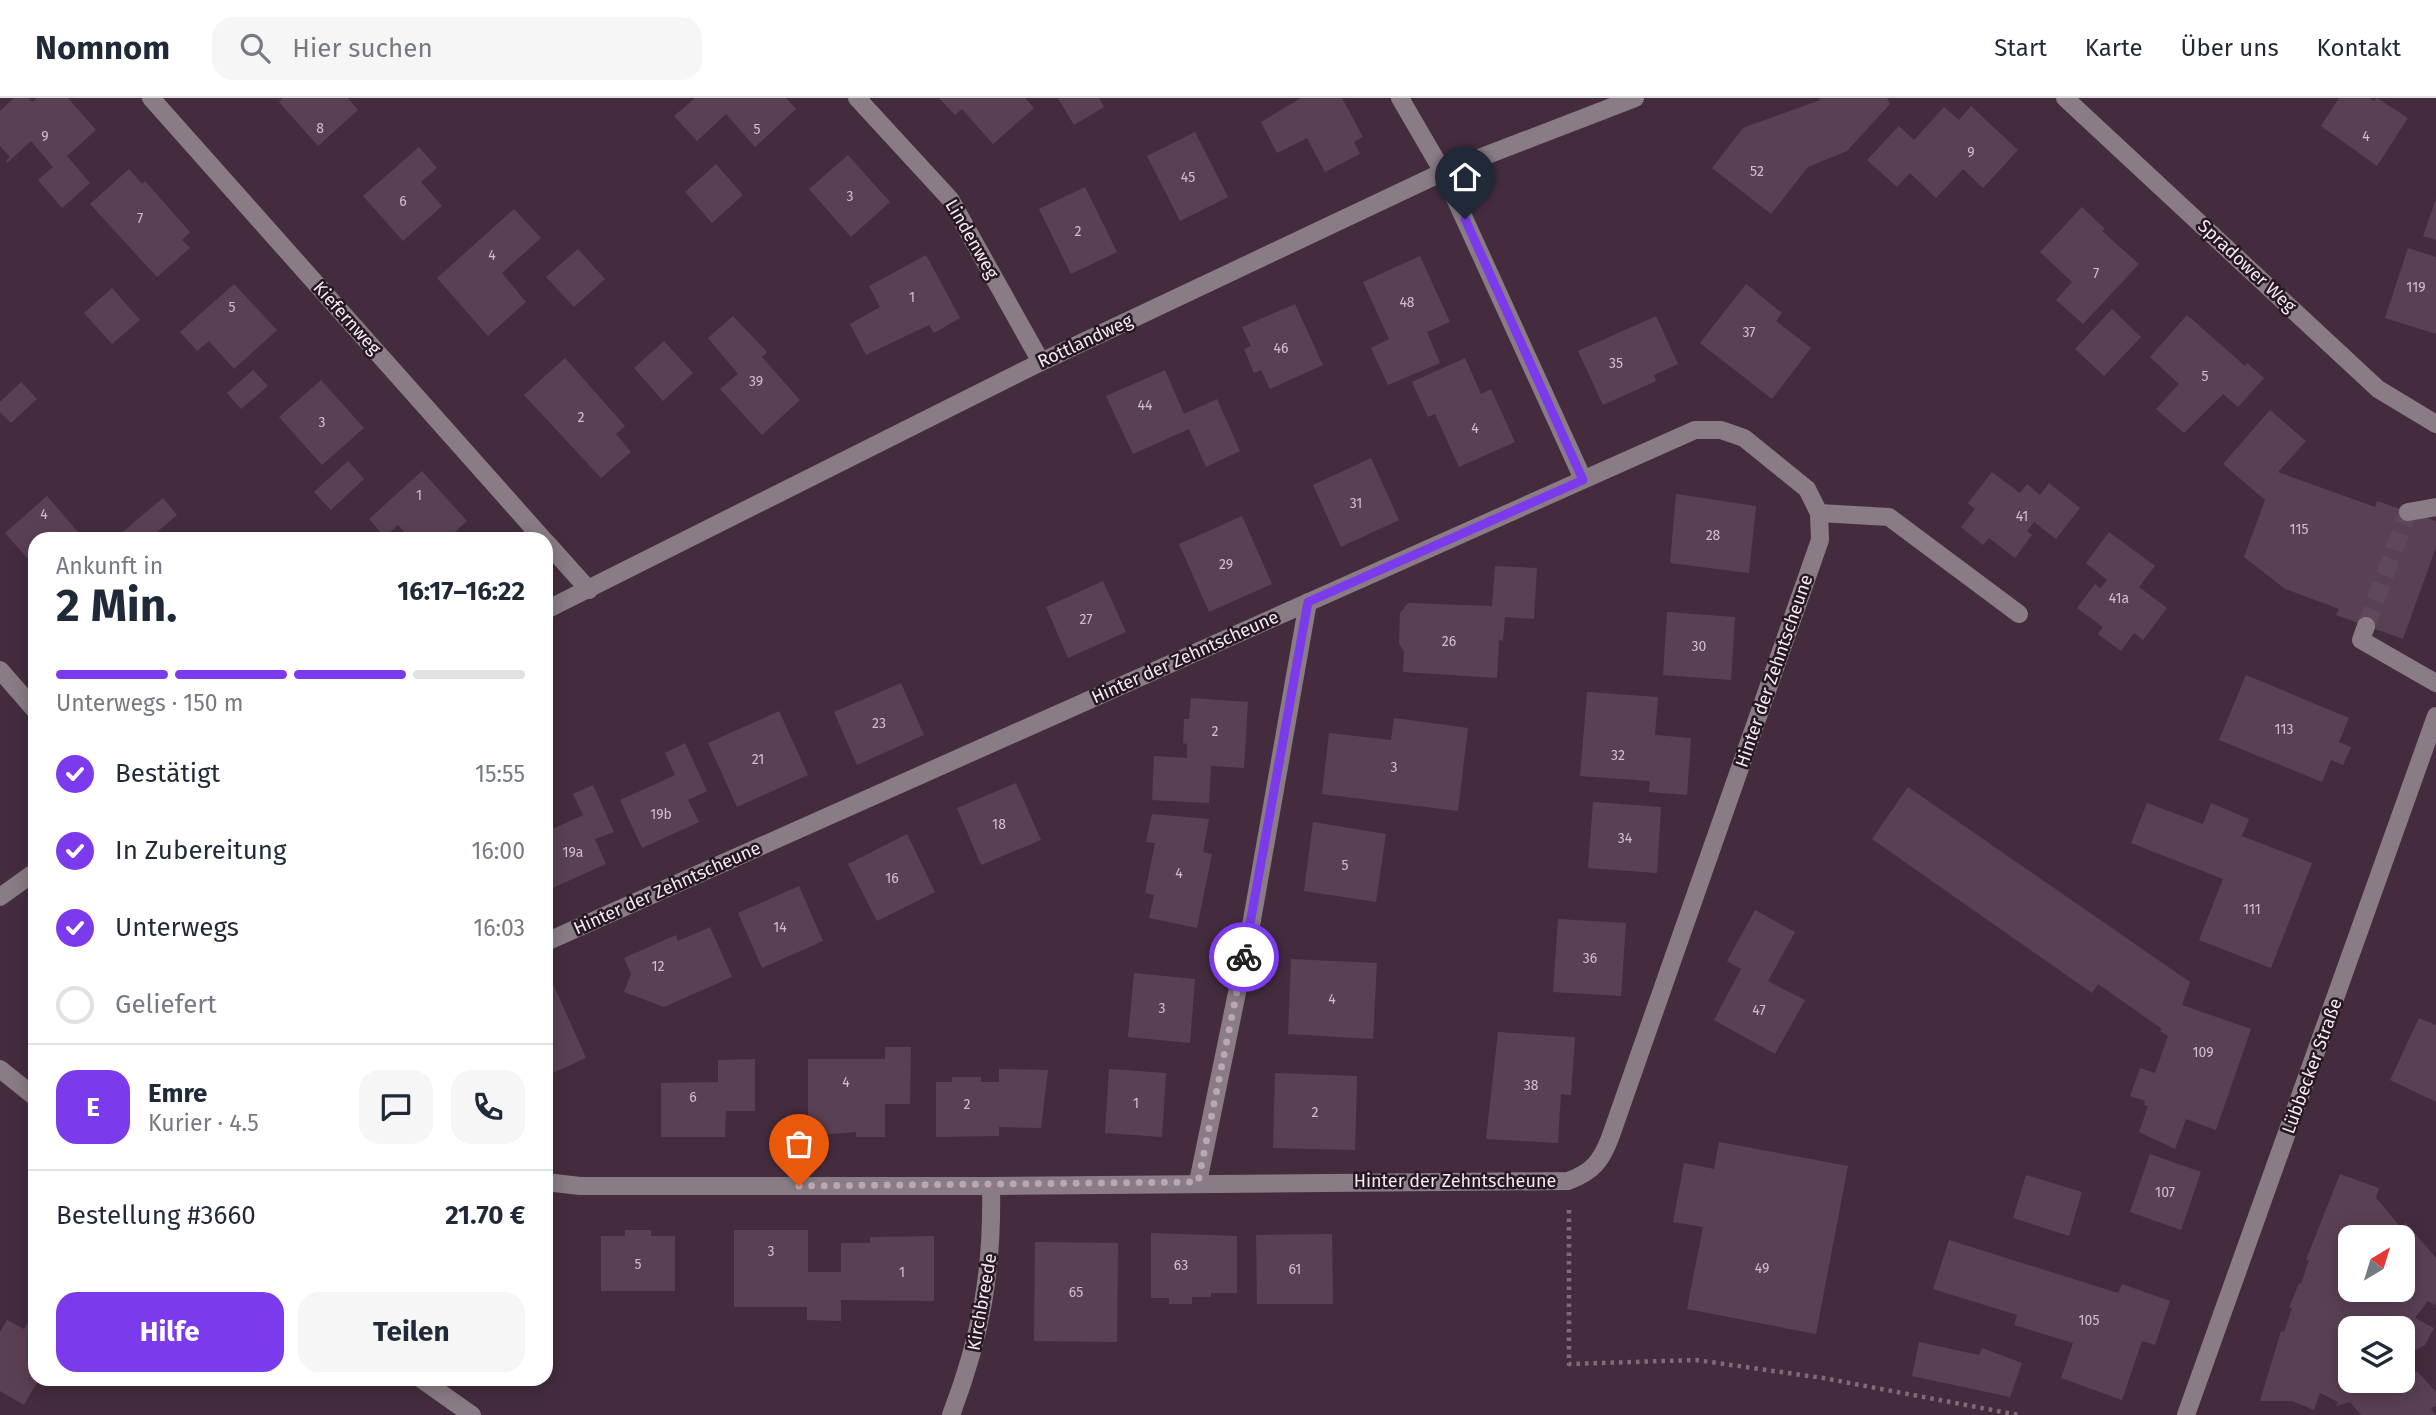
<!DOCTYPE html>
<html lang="de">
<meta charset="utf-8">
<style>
:root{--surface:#fff;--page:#f6f6f7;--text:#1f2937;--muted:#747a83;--line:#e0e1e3;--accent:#7c3aed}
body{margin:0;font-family:"Fira Sans",sans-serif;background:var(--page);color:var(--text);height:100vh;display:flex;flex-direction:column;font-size:26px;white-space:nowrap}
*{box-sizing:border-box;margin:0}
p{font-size:23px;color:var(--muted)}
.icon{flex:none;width:38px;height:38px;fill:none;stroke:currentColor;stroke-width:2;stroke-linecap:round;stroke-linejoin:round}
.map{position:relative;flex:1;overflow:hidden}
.sheet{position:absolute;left:28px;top:434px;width:525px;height:854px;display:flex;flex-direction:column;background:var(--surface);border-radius:21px;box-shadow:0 4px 18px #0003}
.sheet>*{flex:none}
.needle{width:46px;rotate:38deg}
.tools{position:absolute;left:2338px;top:1127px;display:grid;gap:14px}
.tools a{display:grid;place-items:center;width:77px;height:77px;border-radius:14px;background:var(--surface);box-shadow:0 4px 18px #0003;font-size:35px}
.pin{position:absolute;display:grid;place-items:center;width:60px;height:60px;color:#fff;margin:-72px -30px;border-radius:50% 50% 50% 0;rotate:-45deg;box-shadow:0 0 7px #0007}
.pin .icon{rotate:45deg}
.courier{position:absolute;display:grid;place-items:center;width:70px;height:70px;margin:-35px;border:5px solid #7c3aed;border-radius:50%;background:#fff;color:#222;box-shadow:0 2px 9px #0007}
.summary em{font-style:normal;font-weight:700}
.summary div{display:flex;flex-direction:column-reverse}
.summary{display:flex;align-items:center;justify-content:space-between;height:119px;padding:0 28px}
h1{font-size:46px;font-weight:700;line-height:52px}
.bar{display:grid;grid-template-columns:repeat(4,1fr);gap:10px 7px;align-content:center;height:84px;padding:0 28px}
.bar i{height:9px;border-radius:5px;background:var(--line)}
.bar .active{background:var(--accent)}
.bar p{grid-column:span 4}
.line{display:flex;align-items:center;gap:18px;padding:0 28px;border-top:2px solid var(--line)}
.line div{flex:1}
.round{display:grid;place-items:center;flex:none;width:74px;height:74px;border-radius:21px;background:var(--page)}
ol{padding:0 28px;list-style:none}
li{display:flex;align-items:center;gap:21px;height:77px}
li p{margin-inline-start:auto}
li .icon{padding:7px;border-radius:50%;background:var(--accent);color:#fff;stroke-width:4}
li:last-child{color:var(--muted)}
li i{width:38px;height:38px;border:4px solid var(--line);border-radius:50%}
.cta{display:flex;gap:14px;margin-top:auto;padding:14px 28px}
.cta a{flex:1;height:80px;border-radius:21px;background:var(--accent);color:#fff;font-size:28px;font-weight:700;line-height:80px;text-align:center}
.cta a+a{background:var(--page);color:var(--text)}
header{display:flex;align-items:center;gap:42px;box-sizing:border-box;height:98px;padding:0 35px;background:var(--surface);border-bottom:2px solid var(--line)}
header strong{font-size:33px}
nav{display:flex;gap:38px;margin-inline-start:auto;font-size:24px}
.search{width:490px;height:63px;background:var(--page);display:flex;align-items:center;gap:18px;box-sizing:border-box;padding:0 24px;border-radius:21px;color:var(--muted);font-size:26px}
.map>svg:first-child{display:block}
</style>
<header>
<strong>Nomnom</strong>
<div class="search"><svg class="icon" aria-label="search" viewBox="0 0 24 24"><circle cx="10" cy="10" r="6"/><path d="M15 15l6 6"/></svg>Hier suchen</div>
<nav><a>Start</a><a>Karte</a><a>Über uns</a><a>Kontakt</a></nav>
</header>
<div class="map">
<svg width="2436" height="1317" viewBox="0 0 2436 1317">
<rect width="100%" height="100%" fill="#442c3e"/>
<g fill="#5a4054" fill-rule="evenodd">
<polygon points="14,0 28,0 32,4 37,0 68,0 96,32 67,58 90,85 62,110 38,82 53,69 31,43 7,65 6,63 10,59 0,48 0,13"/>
<polygon points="283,0 348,0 358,12 318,48 279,4"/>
<polygon points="695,0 786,0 796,11 755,49 726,16 697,43 674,18"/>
<polygon points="939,0 1025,0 1034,10 993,46 962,11 955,17"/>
<polygon points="1058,0 1099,0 1104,9 1074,27"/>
<polygon points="1301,0 1342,0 1363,39 1354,44 1360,56 1325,74 1307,40 1277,55 1261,24"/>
<polygon points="1819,0 1887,0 1890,6 1847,53 1808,69 1771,116 1712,70 1743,30 1820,2"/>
<polygon points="2339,0 2369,0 2374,3 2377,0 2408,20 2377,68 2321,28"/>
<polygon points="1971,8 2018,52 1983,90 1963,71 1936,100 1910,75 1897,89 1867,62 1899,28 1914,42 1944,9 1959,22"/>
<polygon points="1195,34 1228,99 1180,123 1147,58"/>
<polygon points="419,49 437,70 421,84 442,108 403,143 363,98"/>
<polygon points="848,57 890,104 851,139 809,91"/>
<polygon points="716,66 743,97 712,125 685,94"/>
<polygon points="129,71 142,86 145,83 190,134 182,142 190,150 157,179 90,106"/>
<polygon points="1085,89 1117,154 1071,176 1039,111"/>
<polygon points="2436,101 2436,142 2423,138"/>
<polygon points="2082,109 2105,131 2102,133 2139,166 2083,226 2056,202 2072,184 2040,154"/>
<polygon points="514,111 541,140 502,175 526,204 488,238 437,180"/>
<polygon points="2408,150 2436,159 2436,236 2385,220"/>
<polygon points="578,151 605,181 574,209 546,179"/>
<polygon points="926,157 960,220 934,235 929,227 866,257 850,226 880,209 869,188"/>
<polygon points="1420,158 1450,224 1427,234 1440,265 1388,287 1371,250 1389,241 1363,184"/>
<polygon points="234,186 277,232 234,271 209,243 197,253 180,234"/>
<polygon points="1746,186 1782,215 1776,223 1811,250 1772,301 1700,245"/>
<polygon points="112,190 140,222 112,246 84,215"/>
<polygon points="1295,206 1323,267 1270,291 1261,272 1254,275 1244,251 1251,248 1242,229"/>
<polygon points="2112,211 2141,239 2104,278 2075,251"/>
<polygon points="2187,217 2245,268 2247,265 2264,280 2238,309 2223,296 2184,335 2156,311 2179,286 2150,259"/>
<polygon points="733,218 767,254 762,259 800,302 762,337 720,291 738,276 708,240"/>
<polygon points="1656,218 1678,266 1654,277 1656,283 1603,307 1578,253"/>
<polygon points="664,243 693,275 663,303 634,270"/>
<polygon points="565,260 625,328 616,336 631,354 601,380 524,297"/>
<polygon points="1465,260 1481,296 1491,291 1515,344 1459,369 1435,316 1428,319 1412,284"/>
<polygon points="253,272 268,288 241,311 227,295"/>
<polygon points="1165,272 1184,316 1217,301 1240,353 1206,369 1189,331 1133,356 1106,298"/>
<polygon points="321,282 364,330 322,367 279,319"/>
<polygon points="21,284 37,301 11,325 0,314 0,304"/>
<polygon points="2270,312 2306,343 2278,374 2375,409 2377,403 2436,423 2436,449 2403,541 2336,517 2339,511 2285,491 2244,459 2265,402 2223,366"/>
<polygon points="1371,360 1399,422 1341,449 1313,387"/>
<polygon points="348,363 364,381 331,412 314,394"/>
<polygon points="422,373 467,423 447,441 410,441 398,427 385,439 369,421"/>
<polygon points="1992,374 2020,395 2027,386 2040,397 2049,385 2080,410 2056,441 2034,424 2027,433 2032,437 2015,460 1989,440 1983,447 1961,429 1975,411 1968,405"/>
<polygon points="1676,396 1756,408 1749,475 1670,465"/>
<polygon points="47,398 84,441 35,441 35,469 5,435"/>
<polygon points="163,400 177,417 149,441 114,441"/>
<polygon points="1242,418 1272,486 1209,514 1179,446"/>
<polygon points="2109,434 2155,468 2139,489 2167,510 2143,542 2134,535 2121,553 2098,536 2103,529 2077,510 2095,486 2100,491 2107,482 2086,465"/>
<polygon points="1495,468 1537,470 1534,521 1505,519 1503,543 1499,542 1497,580 1403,574 1404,554 1399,545 1400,515 1408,505 1492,508"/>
<polygon points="1103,483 1126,534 1068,560 1046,509"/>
<polygon points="1667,514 1735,519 1731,582 1663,577"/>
<polygon points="2246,577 2349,620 2339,644 2351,649 2343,667 2331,662 2322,684 2219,642"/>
<polygon points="901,585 924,637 857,667 834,614"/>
<polygon points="1587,594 1658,599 1655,637 1691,640 1687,697 1649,694 1650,683 1580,678"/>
<polygon points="1191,600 1248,604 1244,670 1211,668 1209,705 1152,702 1154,658 1187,660 1187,646 1183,645 1184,621 1189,621"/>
<polygon points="779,613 808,677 737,709 708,645"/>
<polygon points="1394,620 1468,630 1458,713 1322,696 1329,635 1391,642"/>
<polygon points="685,645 707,693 688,702 699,724 642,750 620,702 675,677 665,655"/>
<polygon points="1016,685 1041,742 981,767 957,710"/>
<polygon points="593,687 614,734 595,741 606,766 548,792 546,734 583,717 573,696"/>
<polygon points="1908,689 2190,884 2182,907 2251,931 2216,1032 2186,1021 2175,1051 2139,1034 2148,1008 2144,1007 2145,1003 2130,998 2140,970 2155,975 2168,938 2160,933 2162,931 2098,886 2092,895 1872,741"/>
<polygon points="1593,704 1661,709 1657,775 1588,770"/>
<polygon points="2147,705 2203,726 2211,705 2249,721 2242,738 2312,765 2271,870 2199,842 2223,781 2131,745"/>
<polygon points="1152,716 1209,721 1203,754 1212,756 1197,830 1149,820 1154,797 1145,795 1155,745 1146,744"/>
<polygon points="1313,724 1386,736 1376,804 1304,793"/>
<polygon points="907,736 935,794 877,823 848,766"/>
<polygon points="799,788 823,843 762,870 738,815"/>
<polygon points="1755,812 1795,834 1768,883 1805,902 1775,956 1714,922 1741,871 1727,863"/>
<polygon points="1558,821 1626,825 1621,898 1553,894"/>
<polygon points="710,829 732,879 664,909 624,894 631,876 624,860 676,837 678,843"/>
<polygon points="1291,861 1377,865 1373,941 1288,936"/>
<polygon points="1134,875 1195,881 1190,945 1128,939"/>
<polygon points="553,886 586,960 546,978 546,889"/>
<polygon points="2419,920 2436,927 2436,1004 2390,982"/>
<polygon points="1498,934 1575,939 1571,997 1561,996 1558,1045 1486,1041"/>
<polygon points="885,949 911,949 910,1006 885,1006 885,1039 856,1039 856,1034 808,1038 808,961 885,961"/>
<polygon points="755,961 755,1013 726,1013 725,1039 661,1039 661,985 718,984 718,962"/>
<polygon points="999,971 1048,972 1041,1030 999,1029 999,1038 936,1039 936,984 952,984 952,979 981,979 981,984 999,984"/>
<polygon points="1109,971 1166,975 1162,1039 1105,1035"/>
<polygon points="1275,975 1357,978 1355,1052 1273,1050"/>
<polygon points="1719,1044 1848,1068 1816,1236 1687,1211 1703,1129 1673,1124 1684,1065 1714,1071"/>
<polygon points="2150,1056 2201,1074 2181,1132 2130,1114"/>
<path d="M 2340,1076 L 2379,1090 L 2376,1100 L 2404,1133 L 2405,1124 L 2436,1160 L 2436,1207 L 2428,1203 L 2415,1220 L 2434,1230 L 2425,1247 L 2405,1258 L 2403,1230 L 2350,1230 L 2350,1283 L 2403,1283 L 2403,1278 L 2406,1282 L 2417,1273 L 2436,1294 L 2436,1307 L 2431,1311 L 2436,1317 L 2361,1317 L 2350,1304 L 2336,1308 L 2338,1304 L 2320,1295 L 2314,1312 L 2292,1303 L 2260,1303 L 2281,1233 L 2284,1234 L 2292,1210 L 2289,1210 L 2299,1185 L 2301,1186 L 2309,1162 L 2306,1162 ZM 2350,1139 L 2403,1139 L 2403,1192 L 2350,1192 Z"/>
<polygon points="2026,1077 2082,1094 2069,1138 2013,1120"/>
<polygon points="625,1132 651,1132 651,1138 675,1138 675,1193 601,1193 601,1138 625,1138"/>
<polygon points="734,1132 808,1132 808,1174 841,1174 841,1145 870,1145 870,1139 934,1138 934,1203 841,1202 841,1223 807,1222 807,1209 734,1209"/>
<polygon points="1151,1135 1237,1138 1237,1195 1211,1195 1211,1199 1192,1199 1192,1206 1169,1206 1169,1200 1151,1200"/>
<polygon points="1332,1136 1333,1206 1257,1206 1256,1137"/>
<polygon points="1949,1142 2118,1195 2122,1186 2170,1203 2155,1247 2142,1243 2122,1302 2061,1280 2073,1245 2014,1227 2017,1217 1933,1191"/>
<polygon points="1035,1144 1118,1145 1117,1244 1034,1243"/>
<polygon points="35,1212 35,1281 39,1281 24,1307 0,1293 0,1234 7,1222 24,1231"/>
<polygon points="1919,1244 1979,1257 1982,1250 2022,1265 2010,1299 1912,1278"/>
</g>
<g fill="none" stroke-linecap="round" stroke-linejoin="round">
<polyline stroke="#5f4859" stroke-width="18" stroke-dasharray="18 9" stroke-linecap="butt" points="2366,528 2408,414"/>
<polyline stroke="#816b7b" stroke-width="4.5" stroke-dasharray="3.5 5" stroke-linecap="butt" points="1569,1112 1569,1266 1696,1262 1823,1280 2019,1317"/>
<g stroke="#897c85" stroke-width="18">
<polyline points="151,0 543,441"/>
<polyline points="857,0 950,101 1041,264"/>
<polyline points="1400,0 1443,74 1583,381"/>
<polyline points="2065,0 2378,291 2436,326"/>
<polyline points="2408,414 2436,409"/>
<polyline points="1819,415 1889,419 2019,516"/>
<polyline points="546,444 589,492"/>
<polyline points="546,512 1041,264 1443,74 1635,0"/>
<polyline points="2366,528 2361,542 2436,585"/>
<polyline points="0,572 35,612"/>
<polyline points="0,799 35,774"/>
<path d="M 546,844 L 1695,332 L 1721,332 L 1744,340 L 1807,391 L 1819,415 L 1820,442 L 1610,1040 C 1601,1063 1593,1074 1568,1083 L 991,1088 L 580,1088 L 546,1084"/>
<polyline points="0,971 35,999"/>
<polyline points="1198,1084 1252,822 1308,504"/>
<polyline points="421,1281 472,1317"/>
<path d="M 951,1317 C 981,1239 993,1172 991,1088"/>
<polyline points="2186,1317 2436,618"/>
</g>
</g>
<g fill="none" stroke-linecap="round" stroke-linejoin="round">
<polyline stroke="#baa6b4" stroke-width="7" stroke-dasharray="0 12.6" points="799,1088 1198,1084 1244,859"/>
<polyline stroke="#7c3aed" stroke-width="9" points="1244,859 1308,504 1583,382 1465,121"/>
</g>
<g text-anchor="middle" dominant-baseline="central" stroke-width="5" stroke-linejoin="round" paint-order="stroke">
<g font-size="14" fill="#d1becc">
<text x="320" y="30">8</text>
<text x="757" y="31">5</text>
<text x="45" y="38">9</text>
<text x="2366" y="38">4</text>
<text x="1971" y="54">9</text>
<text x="1757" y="73">52</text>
<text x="1188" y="79">45</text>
<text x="850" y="98">3</text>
<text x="403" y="103">6</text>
<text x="140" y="120">7</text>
<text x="1078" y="133">2</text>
<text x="492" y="157">4</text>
<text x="2096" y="175">7</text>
<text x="2416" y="189">119</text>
<text x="912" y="199">1</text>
<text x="1407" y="204">48</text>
<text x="232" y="209">5</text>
<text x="1749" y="234">37</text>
<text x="1281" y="250">46</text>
<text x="1616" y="265">35</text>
<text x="2205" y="278">5</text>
<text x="756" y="283">39</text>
<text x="1145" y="307">44</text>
<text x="581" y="319">2</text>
<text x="322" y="324">3</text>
<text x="1475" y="330">4</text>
<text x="419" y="397">1</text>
<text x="1356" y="405">31</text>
<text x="44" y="416">4</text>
<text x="2022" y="418">41</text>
<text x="2299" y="431">115</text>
<text x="1713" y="437">28</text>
<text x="1226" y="466">29</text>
<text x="2119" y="500">41a</text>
<text x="1086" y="521">27</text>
<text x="1449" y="543">26</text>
<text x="1699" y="548">30</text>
<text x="879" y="625">23</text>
<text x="2284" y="631">113</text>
<text x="1215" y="633">2</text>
<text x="1618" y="657">32</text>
<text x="758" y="661">21</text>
<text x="1394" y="669">3</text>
<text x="661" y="716">19b</text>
<text x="999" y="726">18</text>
<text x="1625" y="740">34</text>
<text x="573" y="754">19a</text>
<text x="1345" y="767">5</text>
<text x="1179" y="775">4</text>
<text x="892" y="780">16</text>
<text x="2252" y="811">111</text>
<text x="780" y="829">14</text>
<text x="1590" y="860">36</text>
<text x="658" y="868">12</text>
<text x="1332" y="901">4</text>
<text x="1162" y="910">3</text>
<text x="1759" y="912">47</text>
<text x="2203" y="954">109</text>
<text x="846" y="984">4</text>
<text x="1531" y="987">38</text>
<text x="693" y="999">6</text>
<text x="1136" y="1005">1</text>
<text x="967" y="1006">2</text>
<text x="1315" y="1014">2</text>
<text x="2165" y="1094">107</text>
<text x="771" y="1153">3</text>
<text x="638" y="1166">5</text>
<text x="1181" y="1167">63</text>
<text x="1762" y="1170">49</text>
<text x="1295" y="1171">61</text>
<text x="902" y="1174">1</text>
<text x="1076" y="1194">65</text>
<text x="2089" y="1222">105</text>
</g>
<g font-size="18" fill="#f9e8f4" stroke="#241921">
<text transform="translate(972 141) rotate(60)">Lindenweg</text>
<text transform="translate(2247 168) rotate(43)">Spradower Weg</text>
<text transform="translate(347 220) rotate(48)">Kiefernweg</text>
<text transform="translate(1085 243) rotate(-25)">Rottlandweg</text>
<text transform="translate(1185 559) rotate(-24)">Hinter der Zehntscheune</text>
<text transform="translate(1774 573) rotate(-71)">Hinter der Zehntscheune</text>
<text transform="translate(667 790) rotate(-24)">Hinter der Zehntscheune</text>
<text transform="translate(2312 968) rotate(-70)">Lübbecker Straße</text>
<text x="1455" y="1083">Hinter der Zehntscheune</text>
<text transform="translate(982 1204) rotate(-80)">Kirchbreede</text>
</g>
</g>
</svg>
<div class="tools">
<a><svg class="needle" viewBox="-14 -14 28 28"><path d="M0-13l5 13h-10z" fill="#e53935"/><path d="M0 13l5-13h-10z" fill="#747a83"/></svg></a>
<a><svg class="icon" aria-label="layers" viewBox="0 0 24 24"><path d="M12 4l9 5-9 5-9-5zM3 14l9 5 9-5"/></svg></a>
</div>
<div class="pin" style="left:799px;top:1088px;background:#ea580c"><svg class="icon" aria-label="bag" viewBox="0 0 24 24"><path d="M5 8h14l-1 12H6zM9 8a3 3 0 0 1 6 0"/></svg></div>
<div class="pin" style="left:1465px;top:121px;background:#1f2937"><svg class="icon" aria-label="home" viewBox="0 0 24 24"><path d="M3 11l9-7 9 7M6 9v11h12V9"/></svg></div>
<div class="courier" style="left:1244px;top:859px"><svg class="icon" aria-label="bike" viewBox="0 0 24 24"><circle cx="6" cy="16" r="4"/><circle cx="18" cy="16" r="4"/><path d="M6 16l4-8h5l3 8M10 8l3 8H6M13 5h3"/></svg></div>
<section class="sheet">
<div class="summary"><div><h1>2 Min.</h1><p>Ankunft in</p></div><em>16:17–16:22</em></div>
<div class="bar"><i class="active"></i><i class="active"></i><i class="active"></i><i></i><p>Unterwegs · 150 m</p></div>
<ol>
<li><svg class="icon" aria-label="check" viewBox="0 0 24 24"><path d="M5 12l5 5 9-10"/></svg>Bestätigt<p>15:55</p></li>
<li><svg class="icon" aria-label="check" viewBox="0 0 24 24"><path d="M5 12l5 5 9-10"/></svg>In Zubereitung<p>16:00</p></li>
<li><svg class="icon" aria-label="check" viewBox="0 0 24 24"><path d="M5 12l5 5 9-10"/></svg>Unterwegs<p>16:03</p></li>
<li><i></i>Geliefert</li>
</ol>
<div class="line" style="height:126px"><b class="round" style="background:var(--accent);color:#fff">E</b><div><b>Emre</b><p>Kurier · 4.5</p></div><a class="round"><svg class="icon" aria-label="chat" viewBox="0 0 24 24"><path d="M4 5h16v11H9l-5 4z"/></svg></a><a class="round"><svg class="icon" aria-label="phone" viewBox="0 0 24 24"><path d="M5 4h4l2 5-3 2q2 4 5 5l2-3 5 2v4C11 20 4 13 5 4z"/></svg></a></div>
<div class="line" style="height:91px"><div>Bestellung #3660</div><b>21.70 €</b></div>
<div class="cta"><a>Hilfe</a><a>Teilen</a></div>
</section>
</div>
